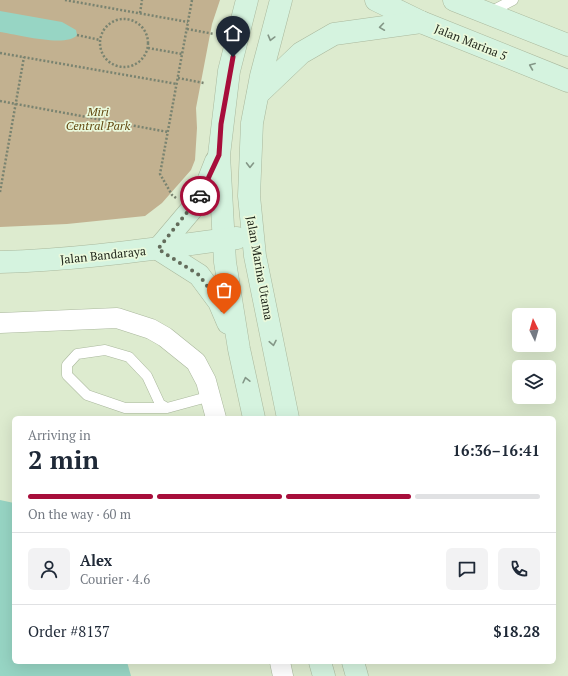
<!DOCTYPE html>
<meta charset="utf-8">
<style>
:root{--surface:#fff;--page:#f2f2f3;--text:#1f2937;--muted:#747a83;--line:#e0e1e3;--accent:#a70e3b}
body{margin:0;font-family:"PT Serif",serif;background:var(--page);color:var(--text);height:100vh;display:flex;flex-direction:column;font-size:15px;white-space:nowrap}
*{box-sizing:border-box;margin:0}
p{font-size:13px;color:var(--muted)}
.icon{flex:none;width:22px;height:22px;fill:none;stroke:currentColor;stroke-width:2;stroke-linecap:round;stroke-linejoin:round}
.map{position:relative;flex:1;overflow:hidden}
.drawer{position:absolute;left:12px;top:416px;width:544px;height:248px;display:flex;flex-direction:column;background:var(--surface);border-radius:6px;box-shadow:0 4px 16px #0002}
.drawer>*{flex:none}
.needle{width:26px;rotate:355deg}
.tools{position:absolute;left:512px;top:308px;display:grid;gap:8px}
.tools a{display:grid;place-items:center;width:44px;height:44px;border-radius:6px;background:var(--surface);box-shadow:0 4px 16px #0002;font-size:20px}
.pin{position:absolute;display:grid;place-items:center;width:34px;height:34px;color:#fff;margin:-41px -17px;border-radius:50% 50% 50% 0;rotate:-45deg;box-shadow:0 0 4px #0007}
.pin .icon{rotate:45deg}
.courier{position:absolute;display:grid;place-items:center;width:40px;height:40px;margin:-20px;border:3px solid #a70e3b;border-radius:50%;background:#fff;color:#222;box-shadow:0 1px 5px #0007}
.summary em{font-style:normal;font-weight:700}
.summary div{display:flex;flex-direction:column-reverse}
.summary{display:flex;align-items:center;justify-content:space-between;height:68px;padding:0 16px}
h1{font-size:26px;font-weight:700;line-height:30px}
.bar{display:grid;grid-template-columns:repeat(4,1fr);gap:6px 4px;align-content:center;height:48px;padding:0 16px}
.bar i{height:5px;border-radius:3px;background:var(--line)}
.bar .active{background:var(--accent)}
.bar p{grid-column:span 4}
.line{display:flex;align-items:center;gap:10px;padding:0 16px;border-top:1px solid var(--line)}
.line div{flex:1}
.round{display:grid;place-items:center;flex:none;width:42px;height:42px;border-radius:6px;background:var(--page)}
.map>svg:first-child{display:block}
</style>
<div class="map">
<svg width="568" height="676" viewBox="0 0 568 676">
<rect width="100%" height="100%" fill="#ddebcf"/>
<polygon fill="#c2b190" points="0,0 220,0 212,24 196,108 197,128 195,160 191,170 162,203 145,216 67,224 0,227"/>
<g fill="#97d5c4">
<path d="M 0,11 L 62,22 L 76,30 L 77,35 C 67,48 15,34 0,32 Z"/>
<polygon points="0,500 14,503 14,662 127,662 131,676 0,676"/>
</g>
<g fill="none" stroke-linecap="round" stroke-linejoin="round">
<defs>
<g id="lane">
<polyline points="490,12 513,0"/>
<polyline points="167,408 125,408 87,395 67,375 67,365 77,354 105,350 129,357 147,376 160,404 167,408 211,396"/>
</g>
<g id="street">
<polyline points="0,323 117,318 151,329 165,337 196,362 206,381 216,418"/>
<polyline points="280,662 283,676"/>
</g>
<g id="secondary">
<polyline points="247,0 229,71 219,155 225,262 239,349 254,418"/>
<polyline points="281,0 261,76 252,123 249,196 255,256 288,418"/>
<polyline points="376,0 421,22 568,81"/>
<polyline points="454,0 568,45"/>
<polyline points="258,94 301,53 334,34 421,22"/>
<polyline points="158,249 199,275 219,302 228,323"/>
<polyline points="158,249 191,210 205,189 216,161"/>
<path d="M 0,262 C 80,260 158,248 237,238"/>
<polyline points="320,662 324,676"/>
<polyline points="353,662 357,676"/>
</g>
</defs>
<use href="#lane" stroke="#aab89d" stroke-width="11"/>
<use href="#street" stroke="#aab89d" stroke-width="21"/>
<use href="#secondary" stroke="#aab89d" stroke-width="23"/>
<g stroke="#798370" stroke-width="2.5" stroke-dasharray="2 2" stroke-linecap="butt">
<polyline points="65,0 188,22"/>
<polyline points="140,13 142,0"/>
<circle cx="124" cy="43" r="24"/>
<polyline points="187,29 214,34"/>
<polyline points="77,35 100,40"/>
<polyline points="148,48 182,54"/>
<polyline points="0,53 177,84"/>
<polyline points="178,78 204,83"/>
<polyline points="0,101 168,132"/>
<polyline points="0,192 24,57"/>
<polyline points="176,198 172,195 160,174 192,0"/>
</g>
<use href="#lane" stroke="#fff" stroke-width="10"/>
<use href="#street" stroke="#fff" stroke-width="20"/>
<use href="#secondary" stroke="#d5f3df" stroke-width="22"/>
</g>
<defs><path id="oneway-chevron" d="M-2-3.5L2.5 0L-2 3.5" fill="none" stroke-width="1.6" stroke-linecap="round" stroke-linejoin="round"/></defs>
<g stroke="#849787">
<use href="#oneway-chevron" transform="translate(382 27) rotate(172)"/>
<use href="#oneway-chevron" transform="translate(271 38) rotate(105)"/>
<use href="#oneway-chevron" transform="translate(532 66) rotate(-158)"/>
<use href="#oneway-chevron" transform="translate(250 165) rotate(91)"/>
<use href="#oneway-chevron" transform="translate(273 343) rotate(79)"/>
<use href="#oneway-chevron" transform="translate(246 380) rotate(-103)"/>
</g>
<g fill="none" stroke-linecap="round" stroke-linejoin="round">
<polyline stroke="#636c5b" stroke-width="4" stroke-dasharray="0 7.2" points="200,196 158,249 199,275 219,302 224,314"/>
<polyline stroke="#a70e3b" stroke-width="5" points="200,196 219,155 221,124 233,57"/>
</g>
<g text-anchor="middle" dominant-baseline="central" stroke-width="3.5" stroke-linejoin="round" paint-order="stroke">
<g font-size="12" fill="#21271c" stroke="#eaf9dc">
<text transform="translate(471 42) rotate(22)">Jalan Marina 5</text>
<text transform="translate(103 255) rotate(-6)">Jalan Bandaraya</text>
<text transform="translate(260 268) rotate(80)">Jalan Marina Utama</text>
</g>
<g font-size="12" font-style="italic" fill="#634a12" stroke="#eaf9dc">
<text x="98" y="111">Miri<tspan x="98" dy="14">Central Park</tspan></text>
</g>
</g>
</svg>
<div class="tools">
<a><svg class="needle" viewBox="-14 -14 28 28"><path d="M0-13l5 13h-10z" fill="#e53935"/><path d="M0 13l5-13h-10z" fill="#747a83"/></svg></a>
<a><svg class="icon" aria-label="layers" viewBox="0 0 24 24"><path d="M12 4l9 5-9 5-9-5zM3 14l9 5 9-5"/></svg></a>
</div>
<div class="pin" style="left:224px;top:314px;background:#ea580c"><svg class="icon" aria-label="bag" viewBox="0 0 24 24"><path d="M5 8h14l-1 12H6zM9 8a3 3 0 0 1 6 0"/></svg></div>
<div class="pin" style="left:233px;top:57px;background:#1f2937"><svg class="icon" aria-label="home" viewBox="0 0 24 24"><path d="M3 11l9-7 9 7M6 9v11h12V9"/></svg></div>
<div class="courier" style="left:200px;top:196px"><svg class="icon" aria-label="car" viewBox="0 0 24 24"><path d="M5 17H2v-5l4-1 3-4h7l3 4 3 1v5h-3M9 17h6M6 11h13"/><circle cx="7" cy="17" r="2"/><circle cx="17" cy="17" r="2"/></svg></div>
<section class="drawer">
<div class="summary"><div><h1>2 min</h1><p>Arriving in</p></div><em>16:36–16:41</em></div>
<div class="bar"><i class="active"></i><i class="active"></i><i class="active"></i><i></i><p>On the way · 60 m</p></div>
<div class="line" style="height:72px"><a class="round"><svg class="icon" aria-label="person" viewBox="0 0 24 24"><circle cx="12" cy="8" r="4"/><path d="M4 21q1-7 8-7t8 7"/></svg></a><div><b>Alex</b><p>Courier · 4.6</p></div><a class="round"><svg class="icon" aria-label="chat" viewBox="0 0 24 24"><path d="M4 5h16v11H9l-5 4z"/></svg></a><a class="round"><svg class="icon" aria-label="phone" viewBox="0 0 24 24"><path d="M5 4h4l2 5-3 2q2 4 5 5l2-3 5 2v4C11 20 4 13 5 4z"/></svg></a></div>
<div class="line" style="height:52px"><div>Order #8137</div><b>$18.28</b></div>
</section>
</div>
